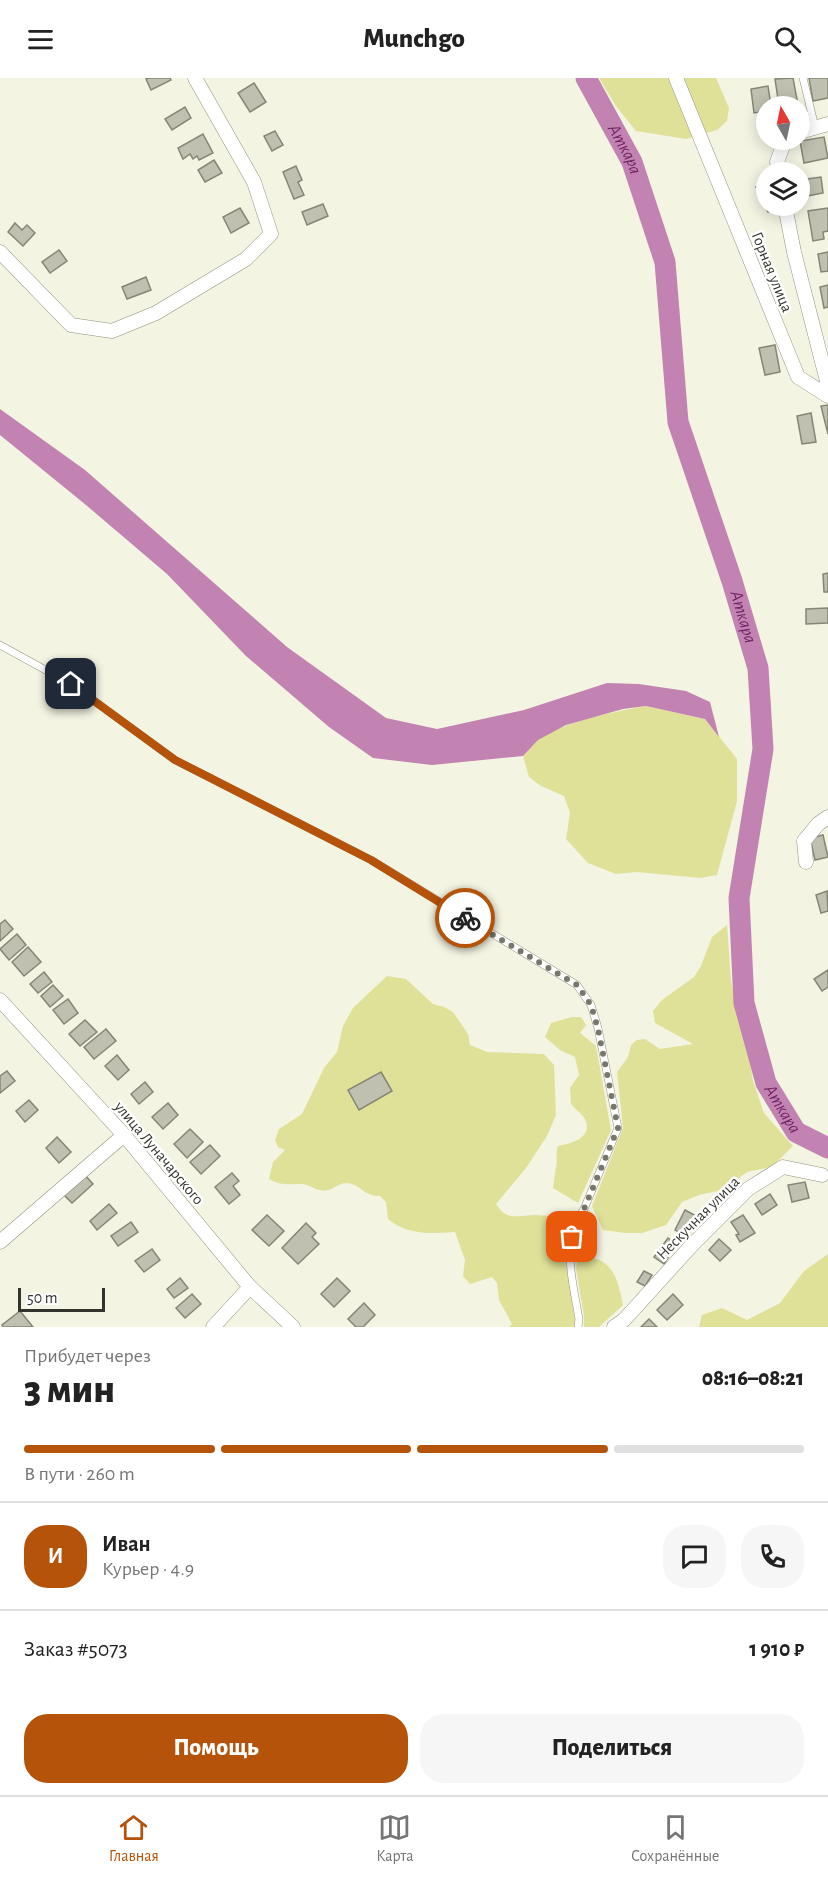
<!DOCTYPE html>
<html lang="ru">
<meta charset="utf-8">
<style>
:root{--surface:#fff;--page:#f6f6f6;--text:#222;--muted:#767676;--line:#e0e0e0;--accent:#b45309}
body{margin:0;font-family:"Alegreya Sans",sans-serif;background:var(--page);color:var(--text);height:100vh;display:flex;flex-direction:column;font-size:22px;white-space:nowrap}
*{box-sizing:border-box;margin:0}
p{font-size:20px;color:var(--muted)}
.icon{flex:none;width:33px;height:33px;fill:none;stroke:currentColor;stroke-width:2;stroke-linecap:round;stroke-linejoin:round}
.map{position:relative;height:1249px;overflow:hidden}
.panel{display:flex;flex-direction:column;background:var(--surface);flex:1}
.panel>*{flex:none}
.needle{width:39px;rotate:351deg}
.tools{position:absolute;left:756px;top:18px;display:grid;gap:12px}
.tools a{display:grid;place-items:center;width:54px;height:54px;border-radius:50%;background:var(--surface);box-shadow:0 3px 15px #0003;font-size:30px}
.scale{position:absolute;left:18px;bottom:15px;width:87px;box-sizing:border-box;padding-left:6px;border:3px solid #34342e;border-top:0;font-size:16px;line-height:21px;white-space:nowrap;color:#34342e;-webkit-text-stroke:4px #fff;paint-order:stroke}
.pin{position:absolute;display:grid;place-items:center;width:51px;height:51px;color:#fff;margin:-26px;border-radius:12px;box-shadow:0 3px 9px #0006}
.courier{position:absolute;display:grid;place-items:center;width:60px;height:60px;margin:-30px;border:4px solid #b45309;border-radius:50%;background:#fff;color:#222;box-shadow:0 2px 8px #0007}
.overview em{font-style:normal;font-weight:800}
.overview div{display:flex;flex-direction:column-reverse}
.overview{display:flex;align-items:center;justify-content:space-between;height:102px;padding:0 24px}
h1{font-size:39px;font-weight:800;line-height:45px}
.bar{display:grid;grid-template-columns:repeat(4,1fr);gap:9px 6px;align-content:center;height:72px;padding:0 24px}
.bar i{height:8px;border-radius:4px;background:var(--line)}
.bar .current{background:var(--accent)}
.bar p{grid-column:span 4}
.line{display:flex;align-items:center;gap:15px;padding:0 24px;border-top:2px solid var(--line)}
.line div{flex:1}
.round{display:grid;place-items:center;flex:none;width:63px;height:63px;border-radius:24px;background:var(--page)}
.button{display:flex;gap:12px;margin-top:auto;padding:12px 24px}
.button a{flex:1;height:69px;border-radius:24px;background:var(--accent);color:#fff;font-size:24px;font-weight:800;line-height:69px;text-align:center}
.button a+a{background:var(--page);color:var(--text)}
header{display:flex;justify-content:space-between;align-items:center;height:78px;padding:0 24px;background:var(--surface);font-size:27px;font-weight:800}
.tab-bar{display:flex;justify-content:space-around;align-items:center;height:84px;border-top:2px solid var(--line);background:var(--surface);font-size:16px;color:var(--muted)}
.tab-bar a{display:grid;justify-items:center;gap:3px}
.tab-bar .current{color:var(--accent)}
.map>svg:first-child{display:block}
</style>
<header><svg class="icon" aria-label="menu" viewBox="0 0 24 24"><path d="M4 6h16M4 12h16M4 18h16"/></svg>Munchgo<svg class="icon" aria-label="search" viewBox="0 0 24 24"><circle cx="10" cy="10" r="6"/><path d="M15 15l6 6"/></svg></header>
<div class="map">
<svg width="828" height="1249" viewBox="0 0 828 1249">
<rect width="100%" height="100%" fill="#f3f4e2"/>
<g fill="#e0e198">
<polygon points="599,0 716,0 729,30 727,43 717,52 686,61 636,53 616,28"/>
<path d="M 646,628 L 705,641 L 737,681 L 737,723 L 717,797 L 700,800 L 637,794 L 616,796 L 588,785 L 566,761 L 570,735 L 564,718 L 541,708 L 529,699 L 523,678 C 528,673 533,666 539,661 C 563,644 616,633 646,628 Z"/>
<polygon points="727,847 731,903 739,944 749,979 753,1003 764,1035 793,1068 772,1089 747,1094 722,1112 699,1117 682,1124 666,1147 642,1155 625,1155 603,1152 592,1128 623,1050 617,994 628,979 631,967 637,962 645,961 660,971 693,966 655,945 653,933 662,922 694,899 701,888 712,859"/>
<path d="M 387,898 L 406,901 L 433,926 L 444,929 L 453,934 L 468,956 L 470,967 L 487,974 L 544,976 L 554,987 L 556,1037 L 547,1058 L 526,1090 L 496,1126 C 507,1144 518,1137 536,1137 C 541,1137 546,1138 551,1138 L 553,1150 L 564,1173 L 575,1242 L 574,1249 L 509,1249 L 512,1246 L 499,1222 L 497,1205 L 492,1199 L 470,1206 L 463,1198 L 465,1182 L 455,1154 C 431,1156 407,1157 388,1141 L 386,1124 L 380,1118 C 362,1118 360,1105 346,1105 C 339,1105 334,1111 328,1112 C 317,1115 311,1106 301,1106 C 288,1106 281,1108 269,1101 L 273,1084 L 285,1072 L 278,1069 L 275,1062 L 279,1051 L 302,1036 L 324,990 L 337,974 L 343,948 L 353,930 Z"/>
<path d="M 572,939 L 581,939 L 586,947 L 580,955 L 596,968 L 611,1052 L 578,1125 L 553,1110 C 554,1102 555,1096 556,1089 C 558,1082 555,1076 558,1068 C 570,1066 594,1060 585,1041 C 582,1036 574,1030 571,1026 L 570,1010 L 579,997 L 575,979 L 560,972 L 545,959 L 551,945 Z"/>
<polygon points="828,1176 828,1249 699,1249 702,1237 722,1230 747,1242 780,1225 804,1193"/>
<path d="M 582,1179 C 612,1178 618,1201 623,1227 L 599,1249 L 584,1249 L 584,1238 L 576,1191 L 577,1184 Z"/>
</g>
<polygon fill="#c283b2" points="0,331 85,392 287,569 386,640 437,651 524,632 607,605 639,606 686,613 710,624 719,659 705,641 646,628 623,631 566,647 538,662 523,678 432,687 373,680 329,649 246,578 167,496 86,427 0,357"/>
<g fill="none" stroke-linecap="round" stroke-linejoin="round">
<path stroke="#c283b2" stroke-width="21" id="s1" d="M 586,0 L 632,84 L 665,184 L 678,344 L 732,503 L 758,590 L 763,671 L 739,820 L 744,925 L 766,1005 L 796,1054 L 828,1070"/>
</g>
<g fill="#bfc0af" stroke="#858676" stroke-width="1.5">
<polygon points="149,0 170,0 171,2 151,12 146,1"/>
<polygon points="793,0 798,27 779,28 775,1"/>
<polygon points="809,0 828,0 828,20 813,23"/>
<polygon points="254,5 266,24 250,34 238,15"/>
<polygon points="768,8 771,28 766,28 766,33 754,35 751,11"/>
<polygon points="185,29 191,40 172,52 165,41"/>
<polygon points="275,53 283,67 272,73 264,58"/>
<polygon points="203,56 213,75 199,82 197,78 193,81 190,76 183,81 178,70"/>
<polygon points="824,59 828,80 804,85 800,63"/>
<polygon points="214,82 222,95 205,104 198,92"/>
<polygon points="296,88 302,102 298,104 304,117 294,121 283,94"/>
<polygon points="821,99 823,115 807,118 807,114 800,115 800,102"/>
<polygon points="766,105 766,128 782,128 768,134 756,109"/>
<polygon points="323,126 328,138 307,147 302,134"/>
<polygon points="240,130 249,145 231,155 223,139"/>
<polygon points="828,130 828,153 823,154 824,161 813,163 808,133"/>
<polygon points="15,145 22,152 27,147 35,155 23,168 8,154"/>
<polygon points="59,172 67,183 50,195 42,184"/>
<polygon points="828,174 828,193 821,194 818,176"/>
<polygon points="146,199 151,212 127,221 122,209"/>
<polygon points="828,207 828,229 824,230 820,209"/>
<polygon points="775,267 780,294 765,297 759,270"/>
<polygon points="828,327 828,356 821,328"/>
<polygon points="811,335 816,364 802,366 797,338"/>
<polygon points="828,495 828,514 824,514 823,496"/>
<polygon points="828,530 828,545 806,546 806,531"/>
<polygon points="823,757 828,779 815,782 810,760"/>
<polygon points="827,813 828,833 821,835 816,817"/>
<polygon points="5,842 13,851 0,863 0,846"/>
<polygon points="17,856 26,867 9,882 0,871"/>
<polygon points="28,869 41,884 24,898 12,884"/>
<polygon points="828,892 828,909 822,913 814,901"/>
<polygon points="44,894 52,904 38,915 30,906"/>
<polygon points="53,907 63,918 50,929 41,918"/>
<polygon points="68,921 78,935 64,946 53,932"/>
<polygon points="85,942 97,954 80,968 69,956"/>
<polygon points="106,951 116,963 94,981 84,969"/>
<polygon points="117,977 129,992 118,1002 105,988"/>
<polygon points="7,993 15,1003 0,1015 0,998"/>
<polygon points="381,994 392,1013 359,1032 348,1012"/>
<polygon points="145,1004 153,1014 139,1026 131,1016"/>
<polygon points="29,1022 38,1032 25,1044 16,1033"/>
<polygon points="168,1025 178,1037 163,1051 152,1039"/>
<polygon points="190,1051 203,1064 187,1080 174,1066"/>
<polygon points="57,1059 71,1074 59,1085 46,1070"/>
<polygon points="210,1067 220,1078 201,1096 190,1084"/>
<polygon points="232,1095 239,1103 233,1108 240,1117 229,1126 215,1109"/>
<polygon points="85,1097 93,1106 72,1125 63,1116"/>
<polygon points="805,1104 809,1120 792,1124 788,1107"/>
<polygon points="770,1116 777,1127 762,1137 755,1126"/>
<polygon points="109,1126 117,1135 97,1152 90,1143"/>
<polygon points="685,1132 698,1139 687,1159 675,1152"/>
<polygon points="267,1137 284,1153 269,1168 252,1152"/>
<polygon points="743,1137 755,1155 740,1164 736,1157 739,1156 731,1144"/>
<polygon points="131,1144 138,1154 118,1168 111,1158"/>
<polygon points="306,1145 316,1155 312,1159 319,1166 298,1186 282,1170"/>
<polygon points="668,1160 677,1166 664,1186 654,1179"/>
<polygon points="719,1161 731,1172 720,1183 709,1172"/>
<polygon points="152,1171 160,1182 144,1194 135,1183"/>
<polygon points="644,1193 652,1197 645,1208 637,1204"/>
<polygon points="180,1200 188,1210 174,1220 167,1211"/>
<polygon points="337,1200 350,1213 334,1229 321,1216"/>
<polygon points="192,1216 201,1226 185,1240 176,1230"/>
<polygon points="673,1216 683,1227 667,1242 657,1232"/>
<polygon points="364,1225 375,1237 363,1249 356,1249 348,1241"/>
<polygon points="20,1233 33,1249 3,1249 2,1247"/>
<polygon points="649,1241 657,1249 641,1249"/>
</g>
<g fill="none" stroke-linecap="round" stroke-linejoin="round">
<defs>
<g id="service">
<polyline points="803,0 815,49"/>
<path d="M 0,567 L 71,606 L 175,682 L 371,782 L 577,907 L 591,927 L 598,950 L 618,1050 L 584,1131 C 560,1164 573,1204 579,1241 L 578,1249"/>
</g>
<g id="minor">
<polyline points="676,0 798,299 828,318"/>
<polyline points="800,54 828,46"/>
<polyline points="779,94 777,84 785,62"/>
<polyline points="785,128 794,174 828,307"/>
<polyline points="0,174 71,247 112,253 156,235 246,181 271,156 254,104 195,0"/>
<polyline points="806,784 804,763 818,746 828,739"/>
<polyline points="0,922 124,1057 250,1209 293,1249"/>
<polyline points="0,1164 124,1057"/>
<polyline points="213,1249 250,1209"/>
<polyline points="614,1249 624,1242 692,1167 748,1111 783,1089 822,1097"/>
</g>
</defs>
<use href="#service" stroke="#919282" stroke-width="8"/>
<use href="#minor" stroke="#919282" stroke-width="15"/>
<use href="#service" stroke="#fff" stroke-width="7"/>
<use href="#minor" stroke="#fff" stroke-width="14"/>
</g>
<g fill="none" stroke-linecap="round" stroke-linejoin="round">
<polyline stroke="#77776d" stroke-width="6" stroke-dasharray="0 10.8" points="465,840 577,907 591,927 598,951 618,1050 584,1131 576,1143 572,1159"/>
<polyline stroke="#b45309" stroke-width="8" points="71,606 175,682 371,782 465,840"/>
</g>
<g text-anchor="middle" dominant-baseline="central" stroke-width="5" stroke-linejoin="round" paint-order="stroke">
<g font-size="16" fill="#34342e" stroke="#fff">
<text transform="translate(772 194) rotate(68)">Горная улица</text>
<text transform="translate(159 1075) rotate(50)">улица Луначарского</text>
<text transform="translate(698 1140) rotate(-45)">Нескучная улица</text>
</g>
<g font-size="18" font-style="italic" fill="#6f2461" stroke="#fff">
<text stroke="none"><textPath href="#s1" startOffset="81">Аткара</textPath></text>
<text stroke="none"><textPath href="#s1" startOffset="567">Аткара</textPath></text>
<text stroke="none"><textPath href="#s1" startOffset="1071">Аткара</textPath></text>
</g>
</g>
</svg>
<div class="tools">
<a><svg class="needle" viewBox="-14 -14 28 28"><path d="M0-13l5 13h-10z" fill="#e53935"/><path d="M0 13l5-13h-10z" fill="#767676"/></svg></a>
<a><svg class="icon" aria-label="layers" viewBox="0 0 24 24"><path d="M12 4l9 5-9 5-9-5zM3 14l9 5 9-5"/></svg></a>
</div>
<div class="scale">50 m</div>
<div class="pin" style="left:572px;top:1159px;background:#ea580c"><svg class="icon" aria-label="bag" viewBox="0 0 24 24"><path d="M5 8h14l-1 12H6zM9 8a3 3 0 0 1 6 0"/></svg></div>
<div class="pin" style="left:71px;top:606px;background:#1f2937"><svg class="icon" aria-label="home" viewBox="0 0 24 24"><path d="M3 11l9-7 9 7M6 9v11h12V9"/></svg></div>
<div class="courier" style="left:465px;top:840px"><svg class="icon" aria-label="bike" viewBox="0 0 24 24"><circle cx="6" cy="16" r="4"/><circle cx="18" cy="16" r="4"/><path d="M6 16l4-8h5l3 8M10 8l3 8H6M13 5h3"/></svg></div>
</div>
<section class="panel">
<div class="overview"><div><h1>3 мин</h1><p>Прибудет через</p></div><em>08:16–08:21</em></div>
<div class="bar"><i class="current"></i><i class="current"></i><i class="current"></i><i></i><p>В пути · 260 m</p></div>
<div class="line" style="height:108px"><b class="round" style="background:var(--accent);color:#fff">И</b><div><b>Иван</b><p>Курьер · 4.9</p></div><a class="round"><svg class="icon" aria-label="chat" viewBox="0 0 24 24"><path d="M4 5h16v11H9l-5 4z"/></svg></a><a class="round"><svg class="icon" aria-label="phone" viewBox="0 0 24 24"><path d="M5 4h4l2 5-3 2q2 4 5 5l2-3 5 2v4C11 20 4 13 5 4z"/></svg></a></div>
<div class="line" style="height:78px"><div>Заказ #5073</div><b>1 910 ₽</b></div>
<div class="button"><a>Помощь</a><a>Поделиться</a></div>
</section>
<nav class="tab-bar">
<a class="current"><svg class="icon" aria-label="home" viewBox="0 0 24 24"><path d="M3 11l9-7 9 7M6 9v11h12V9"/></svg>Главная</a>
<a><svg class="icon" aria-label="map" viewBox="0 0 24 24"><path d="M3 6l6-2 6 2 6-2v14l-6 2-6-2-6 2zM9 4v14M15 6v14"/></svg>Карта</a>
<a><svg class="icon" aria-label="saved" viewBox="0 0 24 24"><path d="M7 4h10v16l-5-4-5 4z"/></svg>Сохранённые</a>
</nav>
